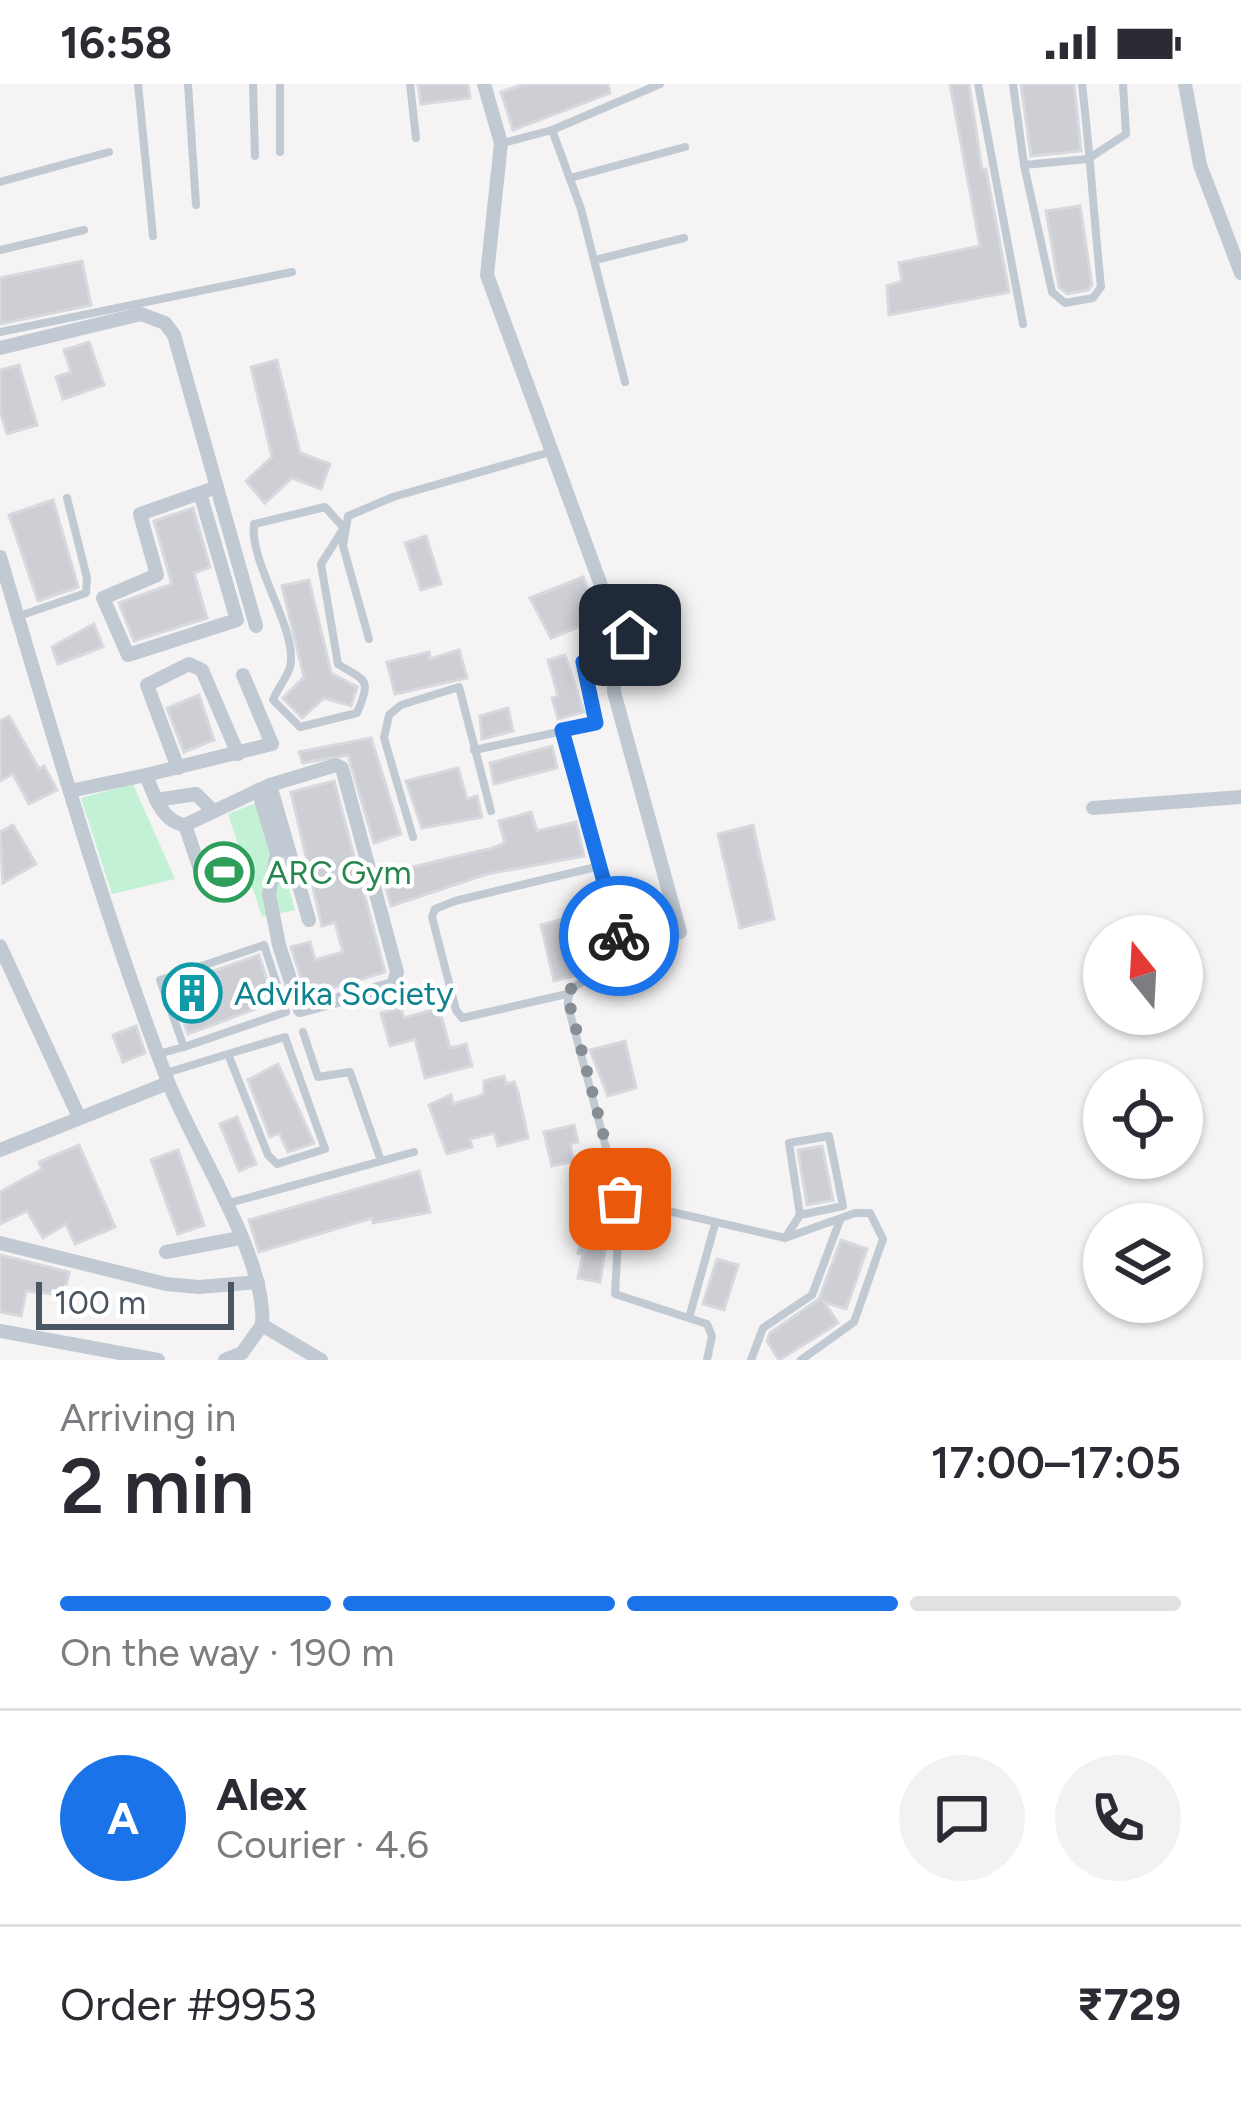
<!DOCTYPE html>
<meta charset="utf-8">
<style>
:root{--surface:#fff;--page:#f2f2f3;--text:#2b2b33;--muted:#7c7c81;--line:#e1e1e2;--accent:#1a73e8}
body{margin:0;font-family:Figtree,sans-serif;background:var(--page);color:var(--text);height:100vh;display:flex;flex-direction:column;font-size:45px;white-space:nowrap}
*{box-sizing:border-box;margin:0}
p{font-size:39px;color:var(--muted)}
.icon{flex:none;width:66px;height:66px;fill:none;stroke:currentColor;stroke-width:2;stroke-linecap:round;stroke-linejoin:round}
.map{position:relative;height:1276px;overflow:hidden}
.drawer{display:flex;flex-direction:column;background:var(--surface);flex:1}
.drawer>*{flex:none}
.needle{width:78px;rotate:342deg}
.fabs{position:absolute;left:1083px;top:831px;display:grid;gap:24px}
.fabs a{display:grid;place-items:center;width:120px;height:120px;border-radius:50%;background:var(--surface);box-shadow:0 3px 9px #0004;font-size:60px}
.scale{position:absolute;left:36px;bottom:30px;width:198px;box-sizing:border-box;padding-left:12px;border:6px solid #4a5661;border-top:0;font-size:33px;line-height:42px;white-space:nowrap;color:#4a5661;-webkit-text-stroke:9px #fff;paint-order:stroke}
.pin{position:absolute;display:grid;place-items:center;width:102px;height:102px;color:#fff;margin:-51px;border-radius:24px;box-shadow:0 6px 18px #0006}
.courier{position:absolute;display:grid;place-items:center;width:120px;height:120px;margin:-60px;border:9px solid #1a73e8;border-radius:50%;background:#fff;color:#222;box-shadow:0 3px 15px #0007}
.overview em{font-style:normal;font-weight:600}
.overview div{display:flex;flex-direction:column-reverse}
.overview{display:flex;align-items:center;justify-content:space-between;height:204px;padding:0 60px}
h1{font-size:78px;font-weight:600;line-height:90px}
.bar{display:grid;grid-template-columns:repeat(4,1fr);gap:18px 12px;align-content:center;height:144px;padding:0 60px}
.bar i{height:15px;border-radius:9px;background:var(--line)}
.bar .selected{background:var(--accent)}
.bar p{grid-column:span 4}
.line{display:flex;align-items:center;gap:30px;padding:0 60px;border-top:3px solid var(--line)}
.line div{flex:1}
.round{display:grid;place-items:center;flex:none;width:126px;height:126px;border-radius:63px;background:var(--page)}
.status{display:flex;justify-content:space-between;align-items:center;height:84px;padding:0 60px;background:var(--surface);direction:ltr}
.status svg{height:33px;fill:currentColor}
.map>svg:first-child{display:block}
</style>
<div class="status"><b>16:58</b><svg viewBox="0 0 49 12"><path d="M0 12V9h3v3zM5 12V6h3v6zM10 12V3h3v9zM15 12V0h3v12zM26 1h20v11H26zM47 4h2v5h-2z"/></svg></div>
<div class="map">
<svg width="1241" height="1276" viewBox="0 0 1241 1276">
<rect width="100%" height="100%" fill="#f5f3f3"/>
<g fill="#c3f1d5">
<polygon points="133,700 175,795 112,810 81,714"/>
<polygon points="264,716 295,826 262,833 228,730"/>
</g>
<g fill="#cdcfd5" stroke="#d7d9de" stroke-width="3">
<polygon points="418,0 468,0 470,14 421,20"/>
<polygon points="525,0 608,0 610,9 513,46 501,8"/>
<polygon points="950,0 969,0 982,86 986,85 1009,208 889,231 887,202 902,197 899,179 980,162"/>
<polygon points="1021,0 1074,0 1081,67 1031,72"/>
<polygon points="1080,122 1092,201 1088,206 1067,210 1059,203 1046,127"/>
<polygon points="82,177 91,221 0,240 0,194"/>
<polygon points="89,258 104,301 63,315 56,293 71,288 64,266"/>
<polygon points="277,276 300,369 330,380 321,405 292,394 265,419 246,397 272,373 251,283"/>
<polygon points="19,281 37,341 7,350 0,327 0,286"/>
<polygon points="53,416 78,503 38,517 9,431"/>
<polygon points="193,424 210,483 194,489 207,534 134,557 119,519 172,500 154,437"/>
<polygon points="426,452 441,500 421,506 405,459"/>
<polygon points="583,493 599,535 551,554 530,514"/>
<polygon points="309,496 331,589 357,603 351,622 324,614 302,634 283,614 304,593 282,502"/>
<polygon points="94,540 103,563 58,580 52,563"/>
<polygon points="459,566 467,594 395,610 387,578 429,568 430,575"/>
<polygon points="565,571 584,628 558,635 552,614 558,612 548,576"/>
<polygon points="199,611 214,656 184,668 167,624"/>
<polygon points="508,624 513,647 482,655 480,632"/>
<polygon points="9,632 39,685 44,682 57,706 29,720 13,690 0,697 0,637"/>
<polygon points="371,654 401,750 374,759 348,671 303,679 299,668"/>
<polygon points="552,662 557,684 494,700 490,679"/>
<polygon points="458,684 467,715 477,712 482,733 422,744 406,697"/>
<polygon points="334,697 385,888 307,912 291,863 310,858 315,876 343,868 335,838 322,842 291,708"/>
<polygon points="531,728 537,747 576,738 584,772 487,790 391,822 382,790 493,764 505,759 499,737"/>
<polygon points="13,741 36,780 3,799 0,748"/>
<polygon points="753,741 774,835 740,844 718,750"/>
<polygon points="229,766 240,804 220,811 208,773"/>
<polygon points="602,824 609,850 566,862 574,892 554,897 541,841"/>
<polygon points="259,871 274,918 188,950 171,902"/>
<polygon points="401,924 404,934 439,924 450,964 466,960 472,982 425,994 415,955 390,962 381,929"/>
<polygon points="136,942 145,969 123,978 113,951"/>
<polygon points="625,957 636,1004 608,1012 590,966"/>
<polygon points="278,980 314,1059 288,1068 279,1049 270,1053 248,996"/>
<polygon points="504,992 506,1000 514,998 518,1008 528,1054 498,1062 494,1049 470,1055 472,1063 447,1070 429,1021 451,1011 453,1020 477,1013 484,1010 484,997"/>
<polygon points="237,1033 256,1080 239,1087 220,1040"/>
<polygon points="574,1041 578,1058 570,1060 574,1077 552,1082 544,1048"/>
<polygon points="79,1061 115,1143 75,1160 66,1140 43,1154 27,1127 0,1140 0,1108 42,1085 39,1078"/>
<polygon points="822,1062 833,1116 807,1121 798,1066"/>
<polygon points="178,1066 204,1141 178,1150 151,1076"/>
<polygon points="419,1087 430,1128 373,1139 372,1134 259,1168 249,1136"/>
<polygon points="589,1123 611,1128 600,1198 578,1194 583,1170 578,1169"/>
<polygon points="841,1156 867,1165 846,1225 824,1218 838,1239 779,1276 767,1257 770,1249 819,1215"/>
<polygon points="0,1171 69,1188 64,1211 26,1207 21,1232 0,1228"/>
<polygon points="717,1175 738,1181 724,1226 703,1220"/>
</g>
<g fill="none" stroke-linecap="round" stroke-linejoin="round">
<g stroke="#c1cad2" stroke-width="8">
<polyline points="138,0 153,152"/>
<polyline points="188,0 196,121"/>
<polyline points="253,0 255,72"/>
<polyline points="410,0 416,54"/>
<polyline points="978,0 1023,240"/>
<polyline points="1013,0 1024,81"/>
<path d="M 1082,0 C 1090,67 1094,135 1101,203 L 1093,214 L 1065,219 L 1052,208 L 1024,81 L 1088,75 L 1126,50 L 1123,0"/>
<polyline points="552,46 581,125 625,298"/>
<polyline points="503,59 552,46 660,0"/>
<polyline points="280,68 280,0"/>
<polyline points="570,94 685,63"/>
<polyline points="0,98 109,68"/>
<polyline points="0,166 84,146"/>
<polyline points="595,176 684,154"/>
<polyline points="0,248 292,188"/>
<path d="M 325,423 L 344,444 L 321,480 L 338,580 C 364,597 373,593 357,629 L 300,643 L 273,616 C 277,605 287,594 290,583 C 299,547 249,480 254,440 Z"/>
<polyline points="19,532 86,509 87,494 67,414"/>
<polyline points="369,555 343,462 348,432 393,413 550,368"/>
<path d="M 635,560 L 609,563 L 585,575 L 596,639 L 563,647 L 624,871 C 614,901 565,887 568,922 L 620,1116 L 615,1210 L 707,1240 L 712,1252 L 707,1276"/>
<polyline points="474,666 563,647"/>
<polyline points="413,753 384,654 389,631 401,621 459,603 491,727"/>
<polygon points="264,861 286,928 184,963 160,896"/>
<polyline points="567,910 462,934 456,926 432,833 435,825 455,817 600,782"/>
<polyline points="303,948 318,993 350,988 381,1077"/>
<polyline points="158,970 184,963"/>
<polyline points="166,989 228,970 268,1071 277,1080 325,1065 285,953 228,970"/>
<polyline points="620,1116 785,1154 855,1129 870,1129 883,1155 854,1238 801,1276"/>
<polyline points="226,1120 414,1068"/>
<polyline points="785,1154 800,1131 789,1059 829,1052 843,1122 800,1131"/>
<polyline points="689,1234 715,1140"/>
<polyline points="751,1276 763,1244 812,1211 840,1136"/>
</g>
<g stroke="#c1cad2" stroke-width="14">
<polyline points="484,0 501,59 487,191 613,534 630,551 639,575 628,587 614,592 614,608 680,848"/>
<polyline points="1185,0 1200,81 1241,189"/>
<polyline points="0,264 141,230 165,239 174,251 256,542"/>
<polyline points="200,409 237,536 128,571 103,514 157,491 140,430 217,403"/>
<path d="M 0,473 C 52,648 102,825 167,995 C 192,1061 268,1174 262,1241 L 242,1269 L 225,1276"/>
<polyline points="178,684 147,601 189,580 202,586 238,670"/>
<polyline points="146,691 272,660 243,591"/>
<polyline points="258,706 277,769 269,810 279,861 300,926 393,901 397,888 342,684 336,681 270,701"/>
<path d="M 70,707 L 146,691 C 154,711 162,738 185,741 L 270,701 L 309,836"/>
<polyline points="156,716 196,710 213,727"/>
<polyline points="1093,724 1241,713"/>
<polyline points="185,741 206,803"/>
<polyline points="0,862 79,1033"/>
<polyline points="0,1066 168,999"/>
<polyline points="0,1159 166,1200 199,1203 258,1198"/>
<polyline points="166,1168 240,1154"/>
<polyline points="262,1241 321,1276"/>
<polyline points="0,1247 158,1276"/>
</g>
</g>
<g fill="none" stroke-linecap="round" stroke-linejoin="round">
<polyline stroke="#868d94" stroke-width="12" stroke-dasharray="0 21.6" points="619,852 625,871 621,881 573,902 567,910 620,1115"/>
<polyline stroke="#1a73e8" stroke-width="15" points="619,852 562,646 596,639 583,578 609,563 634,560 630,551"/>
</g>
<defs>
<symbol id="stadium-ring" viewBox="-11 -11 22 22"><circle r="9.5" fill="#fff" stroke="#2e9e5b" stroke-width="1.5"/><path d="M0-5a6.5 5 0 1 0 0 10a6.5 5 0 1 0 0-10ZM-3.5-1.8h7v3.6h-7Z" fill="#2e9e5b"/></symbol>
<symbol id="building-ring" viewBox="-11 -11 22 22"><circle r="9.5" fill="#fff" stroke="#0f9aa8" stroke-width="1.5"/><path d="M-4-6H4V6H1V3H-1V6H-4ZM-2.5-4.3h1.7v1.8h-1.7ZM.8-4.3h1.7v1.8H.8ZM-2.5-1h1.7V.8h-1.7ZM.8-1h1.7V.8H.8Z" fill="#0f9aa8"/></symbol>
</defs>
<g fill-rule="evenodd">
<use href="#stadium-ring" x="191" y="755" width="66" height="66"/>
<use href="#building-ring" x="159" y="876" width="66" height="66"/>
</g>
<g text-anchor="middle" dominant-baseline="central" stroke-width="9" stroke-linejoin="round" paint-order="stroke">
<g font-size="33" fill="#27864d" stroke="#fff" text-anchor="start">
<text x="266" y="788">ARC Gym</text>
</g>
<g font-size="33" fill="#0d838f" stroke="#fff" text-anchor="start">
<text x="234" y="909">Advika Society</text>
</g>
</g>
</svg>
<div class="fabs">
<a><svg class="needle" viewBox="-14 -14 28 28"><path d="M0-13l5 13h-10z" fill="#e53935"/><path d="M0 13l5-13h-10z" fill="#7c7c81"/></svg></a>
<a><svg class="icon" aria-label="locate" viewBox="0 0 24 24"><circle cx="12" cy="12" r="6"/><path d="M12 2v4M12 18v4M2 12h4M18 12h4"/></svg></a>
<a><svg class="icon" aria-label="layers" viewBox="0 0 24 24"><path d="M12 4l9 5-9 5-9-5zM3 14l9 5 9-5"/></svg></a>
</div>
<div class="scale">100 m</div>
<div class="pin" style="left:620px;top:1115px;background:#ea580c"><svg class="icon" aria-label="bag" viewBox="0 0 24 24"><path d="M5 8h14l-1 12H6zM9 8a3 3 0 0 1 6 0"/></svg></div>
<div class="pin" style="left:630px;top:551px;background:#1f2937"><svg class="icon" aria-label="home" viewBox="0 0 24 24"><path d="M3 11l9-7 9 7M6 9v11h12V9"/></svg></div>
<div class="courier" style="left:619px;top:852px"><svg class="icon" aria-label="bike" viewBox="0 0 24 24"><circle cx="6" cy="16" r="4"/><circle cx="18" cy="16" r="4"/><path d="M6 16l4-8h5l3 8M10 8l3 8H6M13 5h3"/></svg></div>
</div>
<section class="drawer">
<div class="overview"><div><h1>2 min</h1><p>Arriving in</p></div><em>17:00–17:05</em></div>
<div class="bar"><i class="selected"></i><i class="selected"></i><i class="selected"></i><i></i><p>On the way · 190 m</p></div>
<div class="line" style="height:216px"><b class="round" style="background:var(--accent);color:#fff">A</b><div><b>Alex</b><p>Courier · 4.6</p></div><a class="round"><svg class="icon" aria-label="chat" viewBox="0 0 24 24"><path d="M4 5h16v11H9l-5 4z"/></svg></a><a class="round"><svg class="icon" aria-label="phone" viewBox="0 0 24 24"><path d="M5 4h4l2 5-3 2q2 4 5 5l2-3 5 2v4C11 20 4 13 5 4z"/></svg></a></div>
<div class="line" style="height:156px"><div>Order #9953</div><b>₹729</b></div>
</section>
